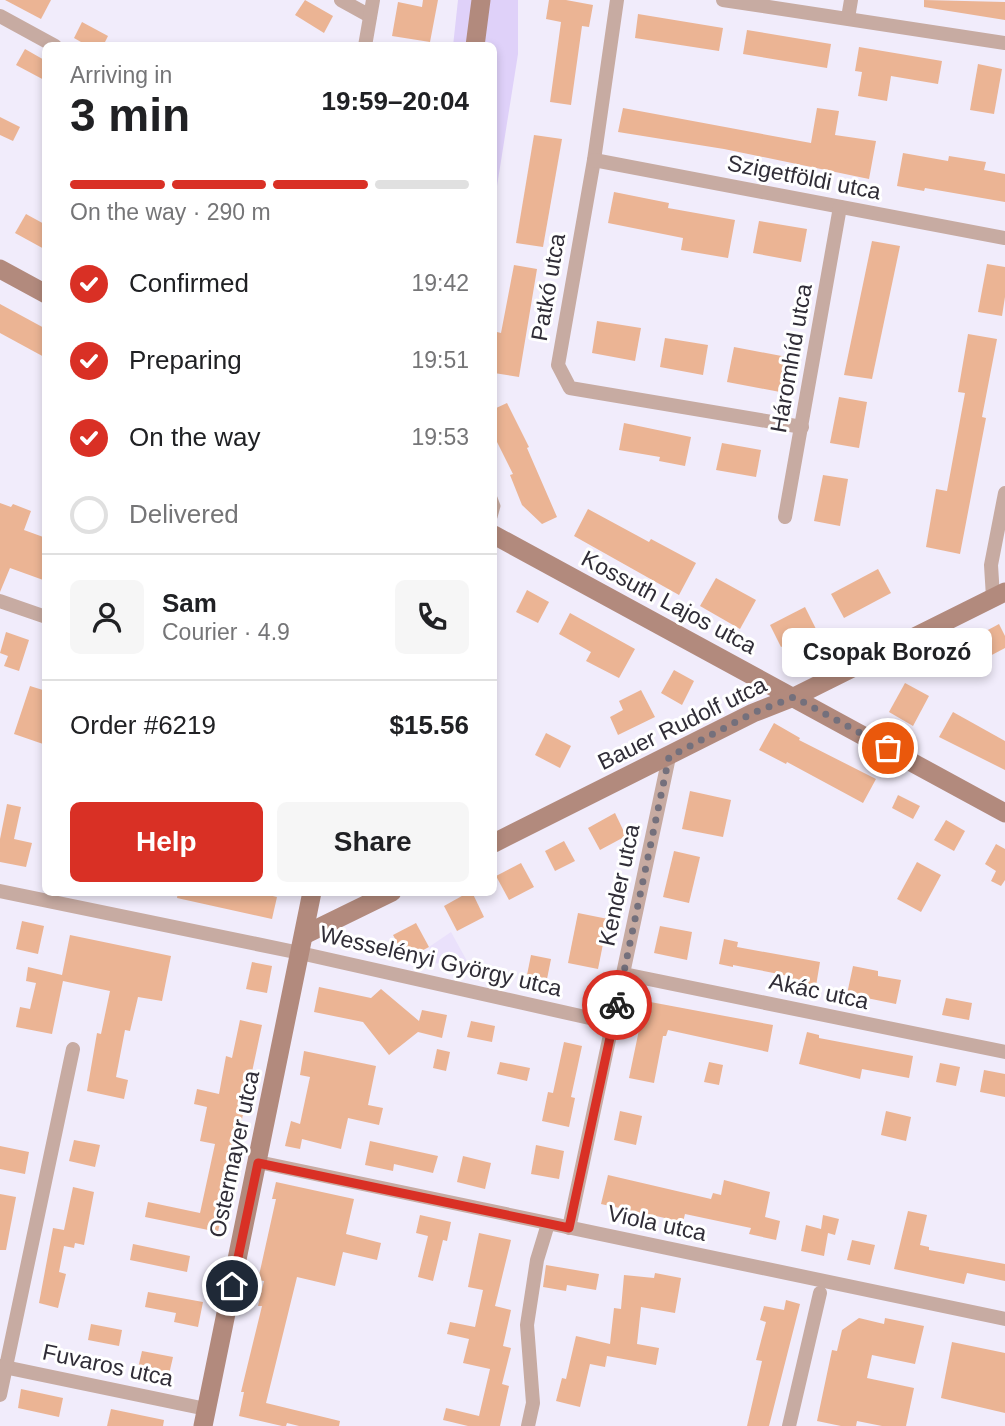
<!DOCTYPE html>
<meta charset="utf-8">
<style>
:root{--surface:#fff;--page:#f6f6f6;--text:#202124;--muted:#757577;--line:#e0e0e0;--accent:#d93025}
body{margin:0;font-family:Arial,sans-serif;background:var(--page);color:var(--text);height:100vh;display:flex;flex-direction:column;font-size:26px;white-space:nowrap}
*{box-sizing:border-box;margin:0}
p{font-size:23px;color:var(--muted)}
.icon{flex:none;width:38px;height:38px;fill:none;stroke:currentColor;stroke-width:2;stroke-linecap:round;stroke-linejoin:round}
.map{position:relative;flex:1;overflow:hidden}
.sheet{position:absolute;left:42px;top:42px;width:455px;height:854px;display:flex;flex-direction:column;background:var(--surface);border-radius:10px;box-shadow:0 4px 10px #0003}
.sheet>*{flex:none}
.pin{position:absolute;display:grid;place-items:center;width:60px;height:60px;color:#fff;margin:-30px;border:4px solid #fff;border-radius:50%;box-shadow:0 2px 7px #0007}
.courier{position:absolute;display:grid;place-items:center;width:70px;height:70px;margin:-35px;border:5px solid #d93025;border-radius:50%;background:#fff;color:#222;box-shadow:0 2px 9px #0007}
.bubble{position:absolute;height:49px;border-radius:10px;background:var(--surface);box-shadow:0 4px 10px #0003;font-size:23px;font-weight:800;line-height:49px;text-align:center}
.headline em{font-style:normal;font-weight:800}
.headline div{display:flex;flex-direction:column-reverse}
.headline{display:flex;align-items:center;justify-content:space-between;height:119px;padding:0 28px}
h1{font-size:46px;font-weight:800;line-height:52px}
.bar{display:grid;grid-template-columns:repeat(4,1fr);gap:10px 7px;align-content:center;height:84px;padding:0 28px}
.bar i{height:9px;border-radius:5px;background:var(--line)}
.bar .current{background:var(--accent)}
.bar p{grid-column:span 4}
.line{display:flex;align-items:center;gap:18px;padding:0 28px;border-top:2px solid var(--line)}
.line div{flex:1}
.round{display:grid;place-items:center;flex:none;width:74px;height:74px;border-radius:10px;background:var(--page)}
ol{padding:0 28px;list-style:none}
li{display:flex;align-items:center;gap:21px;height:77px}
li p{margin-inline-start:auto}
li .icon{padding:7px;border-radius:50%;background:var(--accent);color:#fff;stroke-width:4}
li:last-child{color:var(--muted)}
li i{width:38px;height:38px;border:4px solid var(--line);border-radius:50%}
.cta{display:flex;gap:14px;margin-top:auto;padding:14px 28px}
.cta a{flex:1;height:80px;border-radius:10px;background:var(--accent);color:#fff;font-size:28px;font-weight:800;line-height:80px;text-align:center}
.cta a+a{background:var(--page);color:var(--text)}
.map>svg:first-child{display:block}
</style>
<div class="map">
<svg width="1005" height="1426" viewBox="0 0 1005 1426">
<rect width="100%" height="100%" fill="#f1ecfb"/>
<polygon fill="#eae1fb" points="451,932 472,970 435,963 429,947"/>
<polygon fill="#dfd1f9" points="458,0 518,0 518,54 494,205 494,46 453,46"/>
<g fill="#ebb494">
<polygon points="5,0 51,0 41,19"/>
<polygon points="305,0 333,16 324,33 295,15"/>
<polygon points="423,0 438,0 430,42 392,36 398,2 422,7"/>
<polygon points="549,0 566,0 593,5 589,27 582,26 571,105 550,102 561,22 546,19"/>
<polygon points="924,0 1005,2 1005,20 924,7"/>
<polygon points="638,14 723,28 719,51 635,38"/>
<polygon points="82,22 108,36 103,46 88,46 74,38"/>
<polygon points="747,30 831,44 827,68 743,54"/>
<polygon points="859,47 942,61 938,84 891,76 887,101 858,96 862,72 855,71"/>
<polygon points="25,49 46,61 46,81 16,65"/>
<polygon points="978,64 1002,69 994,114 970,110"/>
<polygon points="623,108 811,143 817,108 839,111 835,135 876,141 869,179 724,149 618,132"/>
<polygon points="0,117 20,127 13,141 0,135"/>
<polygon points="534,135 562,139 543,247 516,243"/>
<polygon points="903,153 948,161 949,156 986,162 984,170 1005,174 1005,202 925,188 924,191 897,186"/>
<polygon points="614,192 669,203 668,208 735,220 728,258 681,250 683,238 608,223"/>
<polygon points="26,214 46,225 46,250 15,233"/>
<polygon points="759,221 807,229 801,262 753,253"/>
<polygon points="872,241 900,246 872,379 844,375"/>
<polygon points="987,264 1005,267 1005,297 1002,316 978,312"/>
<polygon points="514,265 537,269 519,377 494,373 497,332 501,333"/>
<polygon points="0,304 46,329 46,358 0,333"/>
<polygon points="597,321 641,328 635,361 592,353"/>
<polygon points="968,334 997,339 982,417 986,418 960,554 926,547 936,489 947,491 965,393 958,392"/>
<polygon points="665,338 708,345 703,375 660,367"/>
<polygon points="734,347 787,357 780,392 727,382"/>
<polygon points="839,397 867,402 859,448 830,443"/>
<polygon points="507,403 529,447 527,448 557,517 542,524 522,505 510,475 513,474 494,436 494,409"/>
<polygon points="624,423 691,437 685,466 659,461 660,457 619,450"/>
<polygon points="722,443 761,450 756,477 716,470"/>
<polygon points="823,475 848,479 840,526 814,521"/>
<polygon points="0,503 11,507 13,504 31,511 24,530 46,538 46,581 10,568 0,592"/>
<polygon points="588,509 649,542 651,539 696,563 679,595 574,536"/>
<polygon points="878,569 891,593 844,618 831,594"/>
<polygon points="716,578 756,600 740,629 700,606"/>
<polygon points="527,590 549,602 538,623 516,612"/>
<polygon points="805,607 816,629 781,647 770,625"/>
<polygon points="570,613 635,649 619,678 586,661 591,652 559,634"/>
<polygon points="999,624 1005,636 1005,648 971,666 960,645"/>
<polygon points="6,632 29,640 19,671 4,666 8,656 0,653"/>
<polygon points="674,670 694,681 682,705 661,693"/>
<polygon points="905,683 929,696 913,726 889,712"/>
<polygon points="30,686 46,691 46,745 14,734"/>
<polygon points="641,690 655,717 618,735 610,717 623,710 619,701"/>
<polygon points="953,712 1005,741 1005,770 939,737"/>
<polygon points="774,723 800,738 799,740 876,779 863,803 787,762 786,764 759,750"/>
<polygon points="546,733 571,746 560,768 535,755"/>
<polygon points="690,791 731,800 723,837 682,829"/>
<polygon points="898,795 920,806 913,819 892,808"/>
<polygon points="7,804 21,807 14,839 32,843 26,867 0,862 0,839"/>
<polygon points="615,813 626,836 600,850 588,828"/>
<polygon points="946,820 965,831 954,851 934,840"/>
<polygon points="564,841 575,861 555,871 545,851"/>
<polygon points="996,844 1005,849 1005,880 1001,886 991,881 996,871 985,864"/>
<polygon points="674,851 700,857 689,903 663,897"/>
<polygon points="917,862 941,875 921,912 897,899"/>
<polygon points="521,863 534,887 509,900 496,876"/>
<polygon points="178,892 256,892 277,897 272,919 177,898"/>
<polygon points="469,892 472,892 484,917 457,931 444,906"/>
<polygon points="578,913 608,919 598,969 568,963"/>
<polygon points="22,921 44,926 38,954 16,949"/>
<polygon points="416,923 429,947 406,959 393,935"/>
<polygon points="660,926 692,932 687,960 654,953"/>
<polygon points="70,935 171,956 162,1001 138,997 130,1031 125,1030 116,1077 128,1080 124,1099 87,1091 97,1033 101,1034 110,991 63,981 52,1034 16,1027 20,1007 30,1009 36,983 26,981 28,967 62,975"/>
<polygon points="724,939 738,942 737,947 820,962 816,986 788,981 789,976 733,965 733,967 719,964"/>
<polygon points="531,955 551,959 546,984 526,980"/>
<polygon points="252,962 272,966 267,993 246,989"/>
<polygon points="853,966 878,971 878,976 901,980 896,1004 847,994"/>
<polygon points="319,987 371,998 381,989 419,1021 422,1010 447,1015 442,1038 418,1032 389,1055 363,1022 314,1012"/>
<polygon points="946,998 972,1003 969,1020 942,1015"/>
<polygon points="645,1001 773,1025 768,1052 668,1030 666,1036 663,1036 654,1083 629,1078"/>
<polygon points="240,1020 262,1025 218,1232 145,1217 148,1202 200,1213 215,1144 200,1141 207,1107 194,1104 197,1089 219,1094 226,1056 232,1058"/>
<polygon points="471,1021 495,1026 492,1042 467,1037"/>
<polygon points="807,1032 819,1035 819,1038 913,1056 909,1078 862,1069 860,1079 799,1064"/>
<polygon points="564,1042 582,1046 571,1097 575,1098 569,1127 542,1121 548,1092 553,1093"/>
<polygon points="437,1049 450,1052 446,1071 433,1068"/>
<polygon points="304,1051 376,1066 368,1105 383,1108 379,1125 348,1118 341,1149 302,1139 300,1149 285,1146 291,1121 300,1124 310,1077 300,1075"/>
<polygon points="500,1062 530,1068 527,1081 497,1074"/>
<polygon points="709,1062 723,1065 719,1085 704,1082"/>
<polygon points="940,1063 960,1067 956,1086 936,1082"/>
<polygon points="984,1070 1005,1074 1005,1097 980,1092"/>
<polygon points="620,1111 642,1116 636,1145 614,1140"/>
<polygon points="886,1111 911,1117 906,1141 881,1135"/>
<polygon points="74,1140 100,1145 95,1167 69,1161"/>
<polygon points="370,1141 438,1156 433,1173 394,1164 393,1171 365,1165"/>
<polygon points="536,1145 564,1151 559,1179 531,1174"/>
<polygon points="0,1146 29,1152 25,1174 0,1169"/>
<polygon points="463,1156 491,1163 485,1189 457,1182"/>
<polygon points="608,1175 711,1199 713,1193 721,1195 724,1180 770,1192 765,1217 780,1221 776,1240 749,1234 751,1228 685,1214 683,1222 601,1204"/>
<polygon points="276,1182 354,1199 346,1234 381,1243 377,1260 343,1252 335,1286 297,1277 266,1403 340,1421 339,1426 299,1426 287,1423 286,1426 282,1426 239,1416 244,1392 241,1392 262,1306 258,1306 264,1281 258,1280 276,1199 272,1199"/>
<polygon points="73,1187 94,1192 84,1245 75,1243 74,1248 64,1246 59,1272 66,1274 58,1308 39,1303 53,1228 64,1230"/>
<polygon points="0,1194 16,1197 6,1250 0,1250"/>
<polygon points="908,1211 927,1215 920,1245 929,1247 929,1250 1005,1264 1005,1281 967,1273 964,1284 894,1269"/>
<polygon points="420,1215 451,1222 447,1241 443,1240 433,1281 418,1277 428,1236 416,1233"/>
<polygon points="823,1215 839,1219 835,1235 828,1233 824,1256 801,1251 806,1225 821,1229"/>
<polygon points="479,1233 511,1240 495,1306 511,1310 503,1346 511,1348 502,1384 509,1386 500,1426 468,1426 443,1420 446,1408 479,1416 490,1369 463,1363 469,1339 447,1334 450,1322 475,1327 483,1290 468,1287"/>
<polygon points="852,1240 875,1245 870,1265 847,1260"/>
<polygon points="133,1244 190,1256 187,1272 130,1260"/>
<polygon points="546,1265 599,1274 596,1290 567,1285 566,1291 543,1287"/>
<polygon points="655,1273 681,1278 675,1313 641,1307 637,1344 659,1348 656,1365 607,1356 605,1367 590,1364 580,1407 556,1401 562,1378 566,1379 576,1336 610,1344 614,1308 621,1309 624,1275 654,1278"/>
<polygon points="148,1292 203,1302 198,1327 174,1322 176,1313 145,1307"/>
<polygon points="786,1300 800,1304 769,1426 747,1426 762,1361 756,1360 766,1322 760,1320 764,1306 784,1310"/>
<polygon points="859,1318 884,1324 885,1318 924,1326 915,1364 872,1355 867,1378 914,1388 906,1426 882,1426 857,1421 856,1426 841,1426 817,1421 832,1350 837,1351 842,1330"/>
<polygon points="91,1324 122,1330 119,1346 88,1340"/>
<polygon points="952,1342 1005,1353 1005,1413 941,1398"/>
<polygon points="142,1351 173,1357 167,1383 136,1377"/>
<polygon points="21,1389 63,1398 59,1417 18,1408"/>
<polygon points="111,1409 164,1420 163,1426 107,1426"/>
</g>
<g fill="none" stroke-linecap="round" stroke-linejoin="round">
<polyline stroke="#c7aba2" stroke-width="7" points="494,498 497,506 494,517"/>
<g stroke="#c7aba2" stroke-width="14">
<polyline points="341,0 370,16"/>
<polyline points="617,0 594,160 558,365 570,388 802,427"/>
<polyline points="723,0 1005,43"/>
<polyline points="0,16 55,46"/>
<polyline points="848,18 851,0"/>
<polyline points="365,46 373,0"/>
<polyline points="594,160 1005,238"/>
<polyline points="785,517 840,207"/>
<polyline points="993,597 991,565 1005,493"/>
<polyline points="0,601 46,617"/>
<polyline points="0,891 300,953 612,1023"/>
<polyline points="624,974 1005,1052"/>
<polyline points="258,1162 1005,1319"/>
<polyline points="569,1228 669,757"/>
<polyline points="0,1366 206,1409"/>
<polyline points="0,1395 73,1049"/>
<polyline points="528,1426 533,1403 527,1325 537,1260 548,1224"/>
<polyline points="789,1426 820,1293"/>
</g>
<g stroke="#b28a7d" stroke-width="19">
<polyline points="475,46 481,0"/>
<polyline points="0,269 46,294"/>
<polyline points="494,535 1005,813"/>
<polyline points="494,843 753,713 794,697 1005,592"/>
<polyline points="304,935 392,892"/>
<polyline points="203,1426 312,892"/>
</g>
</g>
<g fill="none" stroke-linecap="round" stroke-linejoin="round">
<polyline stroke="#74707c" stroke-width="7" stroke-dasharray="0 12.6" points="617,1005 669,757 753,713 794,697 888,748"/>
<polyline stroke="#d93025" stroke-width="9" points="232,1286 258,1163 569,1228 617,1005"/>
</g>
<g text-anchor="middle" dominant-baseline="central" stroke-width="6" stroke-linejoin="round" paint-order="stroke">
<g font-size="23" fill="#302d37" stroke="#fff">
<text transform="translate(804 177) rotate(11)">Szigetföldi utca</text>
<text transform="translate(548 287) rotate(-80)">Patkó utca</text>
<text transform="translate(791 358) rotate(-80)">Háromhíd utca</text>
<text transform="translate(669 602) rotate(28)">Kossuth Lajos utca</text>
<text transform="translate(682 723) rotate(-26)">Bauer Rudolf utca</text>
<text transform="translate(619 885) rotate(-78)">Kender utca</text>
<text transform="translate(441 961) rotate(13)">Wesselényi György utca</text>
<text transform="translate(819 991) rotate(12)">Akác utca</text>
<text transform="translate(234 1154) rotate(-78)">Ostermayer utca</text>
<text transform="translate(657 1223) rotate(12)">Viola utca</text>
<text transform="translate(108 1365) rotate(12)">Fuvaros utca</text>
</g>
</g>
</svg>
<div class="pin" style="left:888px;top:748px;background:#ea580c"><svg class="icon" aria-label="bag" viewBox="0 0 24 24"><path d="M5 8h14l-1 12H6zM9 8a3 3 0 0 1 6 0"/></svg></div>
<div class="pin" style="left:232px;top:1286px;background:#1f2937"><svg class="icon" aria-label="home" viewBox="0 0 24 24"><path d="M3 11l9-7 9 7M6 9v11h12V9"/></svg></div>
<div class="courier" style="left:617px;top:1005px"><svg class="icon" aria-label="bike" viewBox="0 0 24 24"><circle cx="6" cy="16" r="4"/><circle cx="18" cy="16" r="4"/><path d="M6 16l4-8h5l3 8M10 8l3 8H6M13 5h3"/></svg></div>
<div class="bubble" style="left:782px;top:628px;width:210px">Csopak Borozó</div>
<section class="sheet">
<div class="headline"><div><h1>3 min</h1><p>Arriving in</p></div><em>19:59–20:04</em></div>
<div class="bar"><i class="current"></i><i class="current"></i><i class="current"></i><i></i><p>On the way · 290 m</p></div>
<ol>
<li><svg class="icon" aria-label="check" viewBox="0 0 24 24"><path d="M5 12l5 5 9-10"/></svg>Confirmed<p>19:42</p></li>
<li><svg class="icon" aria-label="check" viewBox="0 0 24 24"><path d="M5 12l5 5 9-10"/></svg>Preparing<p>19:51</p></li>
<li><svg class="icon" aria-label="check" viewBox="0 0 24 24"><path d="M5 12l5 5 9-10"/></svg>On the way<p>19:53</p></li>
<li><i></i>Delivered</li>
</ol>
<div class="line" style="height:126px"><a class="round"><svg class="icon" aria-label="person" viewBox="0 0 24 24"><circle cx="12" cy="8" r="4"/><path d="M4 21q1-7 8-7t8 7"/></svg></a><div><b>Sam</b><p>Courier · 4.9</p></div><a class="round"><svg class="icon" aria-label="phone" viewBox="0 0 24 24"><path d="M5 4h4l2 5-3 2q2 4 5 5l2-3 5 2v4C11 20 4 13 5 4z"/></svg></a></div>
<div class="line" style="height:91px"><div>Order #6219</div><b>$15.56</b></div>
<div class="cta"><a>Help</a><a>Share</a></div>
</section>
</div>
